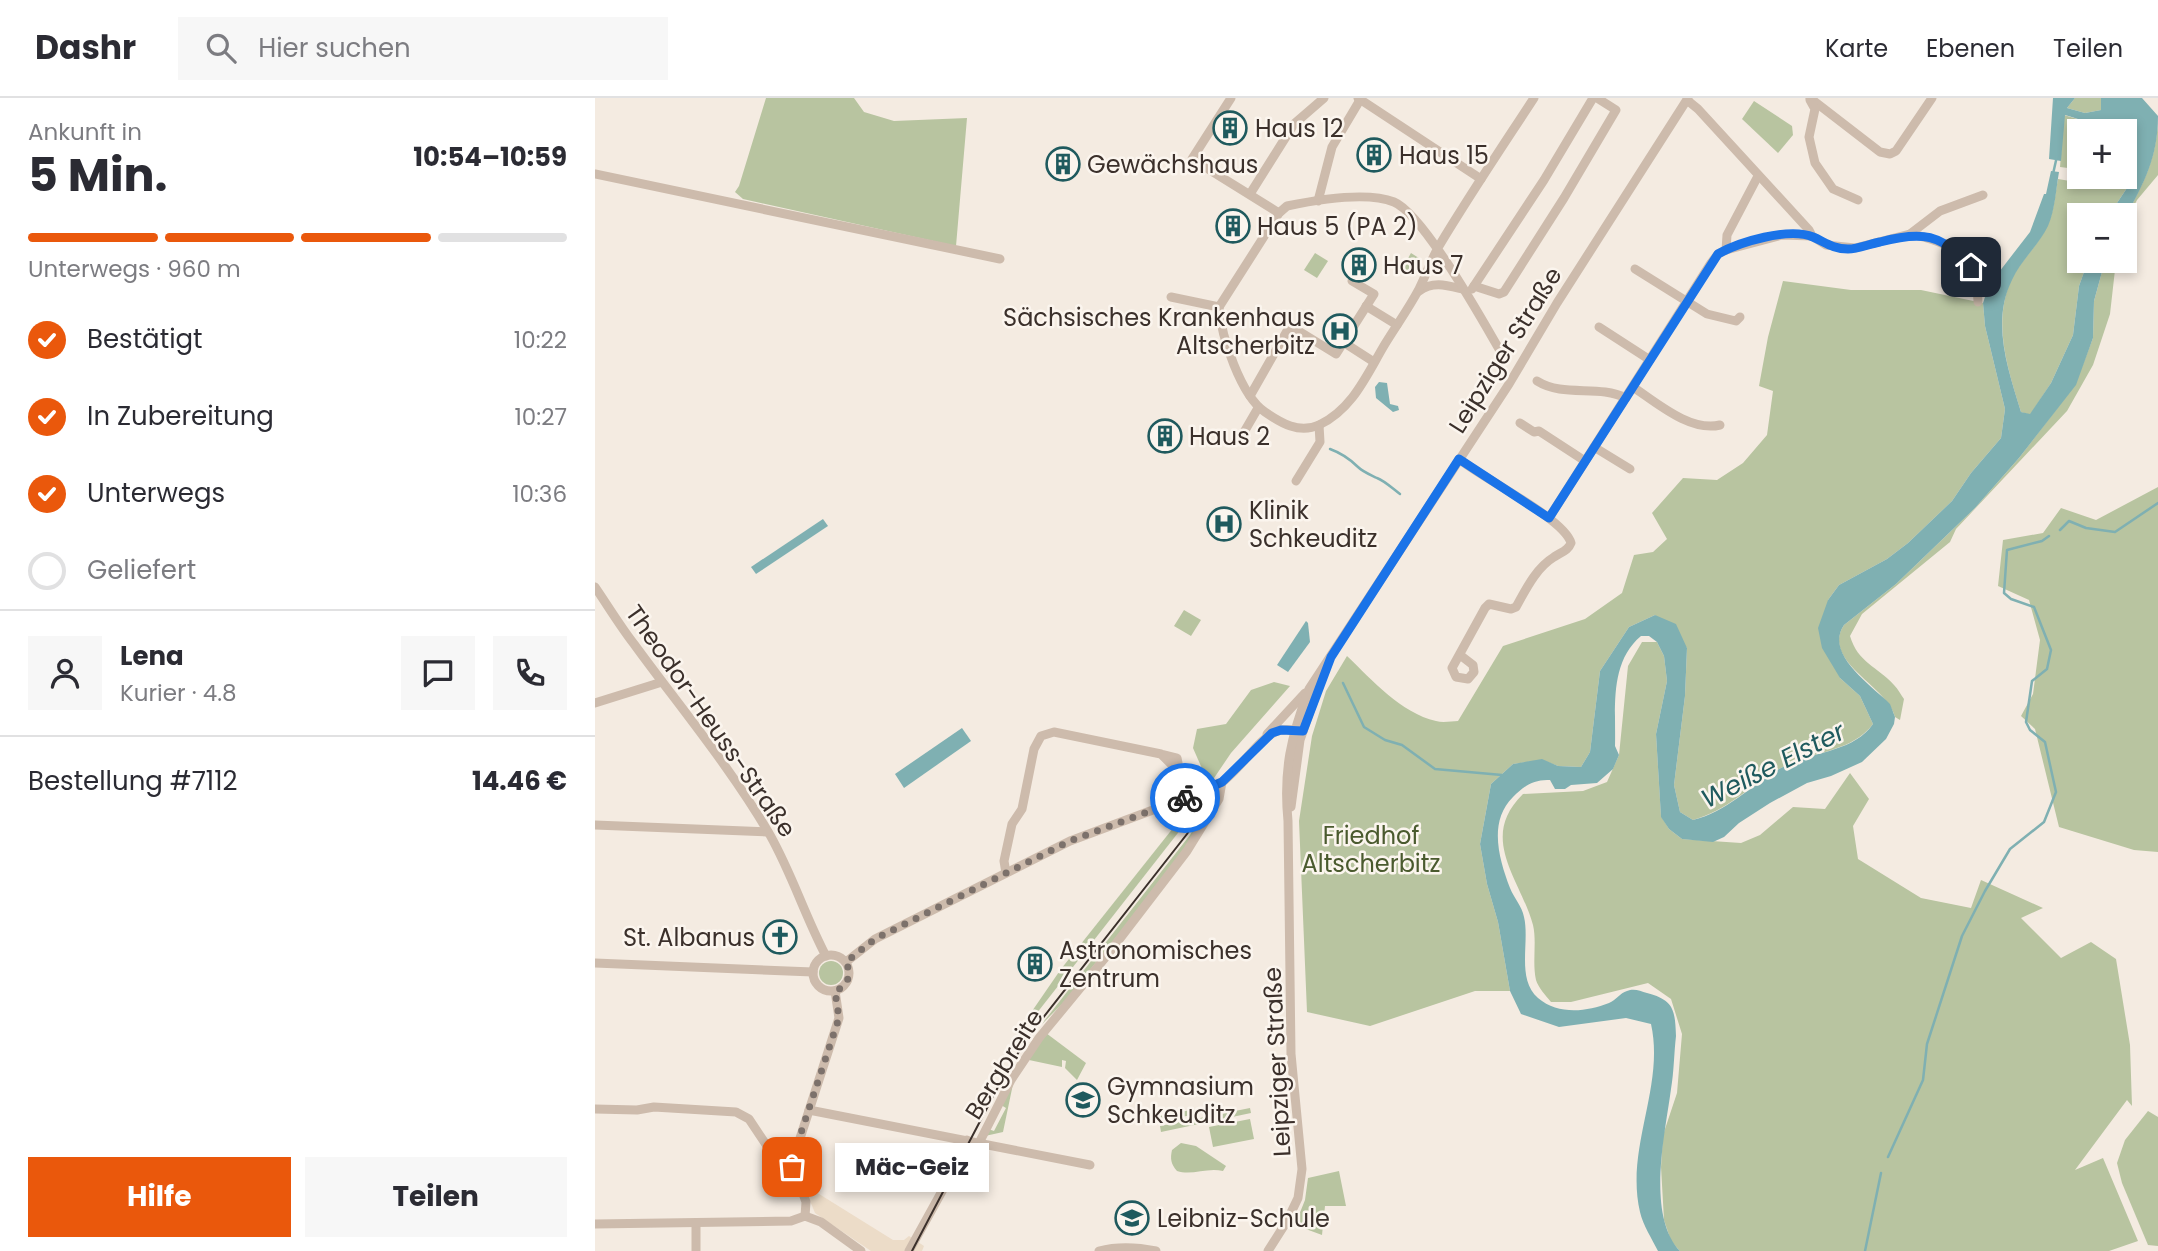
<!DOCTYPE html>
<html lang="de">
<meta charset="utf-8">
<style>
:root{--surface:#fff;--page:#f7f7f7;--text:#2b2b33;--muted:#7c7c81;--line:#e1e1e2;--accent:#ea580c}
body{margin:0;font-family:Poppins,sans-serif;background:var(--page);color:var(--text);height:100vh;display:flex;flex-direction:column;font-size:26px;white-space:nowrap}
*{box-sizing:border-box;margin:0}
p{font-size:23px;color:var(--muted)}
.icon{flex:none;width:38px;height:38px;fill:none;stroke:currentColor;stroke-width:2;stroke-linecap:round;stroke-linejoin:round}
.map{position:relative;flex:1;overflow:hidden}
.sheet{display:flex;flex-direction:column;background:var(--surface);width:595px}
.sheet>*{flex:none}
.buttons{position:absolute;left:1472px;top:21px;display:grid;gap:14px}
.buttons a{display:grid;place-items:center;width:70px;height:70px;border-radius:0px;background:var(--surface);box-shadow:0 4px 10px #0003;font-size:35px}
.pin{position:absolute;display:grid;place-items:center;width:60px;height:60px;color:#fff;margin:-30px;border-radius:14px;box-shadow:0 4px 10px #0006}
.courier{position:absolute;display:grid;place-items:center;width:70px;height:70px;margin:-35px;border:5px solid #1a73e8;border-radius:50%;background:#fff;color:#222;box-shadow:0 2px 9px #0007}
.bubble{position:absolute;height:49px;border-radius:0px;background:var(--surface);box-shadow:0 4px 10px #0003;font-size:23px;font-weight:700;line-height:49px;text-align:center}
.headline em{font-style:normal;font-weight:700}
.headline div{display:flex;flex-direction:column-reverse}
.headline{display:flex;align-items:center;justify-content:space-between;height:119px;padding:0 28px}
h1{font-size:46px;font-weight:700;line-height:52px}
.bar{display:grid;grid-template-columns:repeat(4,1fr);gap:10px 7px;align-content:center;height:84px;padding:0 28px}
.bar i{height:9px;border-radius:5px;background:var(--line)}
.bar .current{background:var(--accent)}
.bar p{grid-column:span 4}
.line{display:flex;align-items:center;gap:18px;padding:0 28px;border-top:2px solid var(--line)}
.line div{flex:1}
.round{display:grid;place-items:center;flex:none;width:74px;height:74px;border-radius:0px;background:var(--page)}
ol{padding:0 28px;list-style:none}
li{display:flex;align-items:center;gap:21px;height:77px}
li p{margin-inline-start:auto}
li .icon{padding:7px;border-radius:50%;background:var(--accent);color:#fff;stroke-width:4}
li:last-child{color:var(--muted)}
li i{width:38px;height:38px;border:4px solid var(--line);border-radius:50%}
.primary-button{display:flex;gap:14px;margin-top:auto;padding:14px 28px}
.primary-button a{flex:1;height:80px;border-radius:0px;background:var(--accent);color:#fff;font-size:28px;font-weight:700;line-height:80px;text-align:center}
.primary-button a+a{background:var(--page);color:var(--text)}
header{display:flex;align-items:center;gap:42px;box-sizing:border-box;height:98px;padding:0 35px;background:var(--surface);border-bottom:2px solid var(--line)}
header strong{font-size:33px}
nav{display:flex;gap:38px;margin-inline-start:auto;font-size:24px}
.search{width:490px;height:63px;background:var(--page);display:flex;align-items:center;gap:18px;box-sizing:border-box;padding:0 24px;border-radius:0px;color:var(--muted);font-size:26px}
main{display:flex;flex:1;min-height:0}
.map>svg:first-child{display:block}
</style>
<header>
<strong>Dashr</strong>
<div class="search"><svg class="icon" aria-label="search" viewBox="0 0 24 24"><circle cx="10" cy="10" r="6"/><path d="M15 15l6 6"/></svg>Hier suchen</div>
<nav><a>Karte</a><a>Ebenen</a><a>Teilen</a></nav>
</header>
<main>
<section class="sheet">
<div class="headline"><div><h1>5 Min.</h1><p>Ankunft in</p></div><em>10:54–10:59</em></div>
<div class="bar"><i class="current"></i><i class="current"></i><i class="current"></i><i></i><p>Unterwegs · 960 m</p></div>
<ol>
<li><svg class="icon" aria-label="check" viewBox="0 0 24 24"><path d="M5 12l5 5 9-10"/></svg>Bestätigt<p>10:22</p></li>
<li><svg class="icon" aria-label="check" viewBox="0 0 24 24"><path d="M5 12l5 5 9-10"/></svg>In Zubereitung<p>10:27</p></li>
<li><svg class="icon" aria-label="check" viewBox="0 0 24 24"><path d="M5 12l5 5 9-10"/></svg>Unterwegs<p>10:36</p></li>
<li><i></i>Geliefert</li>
</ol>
<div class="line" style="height:126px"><a class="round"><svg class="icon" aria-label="person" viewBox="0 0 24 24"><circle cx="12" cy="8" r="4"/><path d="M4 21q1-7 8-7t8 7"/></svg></a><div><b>Lena</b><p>Kurier · 4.8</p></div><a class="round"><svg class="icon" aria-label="chat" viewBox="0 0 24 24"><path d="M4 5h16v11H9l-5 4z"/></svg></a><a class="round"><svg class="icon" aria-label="phone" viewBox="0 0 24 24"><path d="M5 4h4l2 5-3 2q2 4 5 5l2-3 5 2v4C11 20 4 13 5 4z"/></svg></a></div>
<div class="line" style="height:91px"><div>Bestellung #7112</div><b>14.46 €</b></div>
<div class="primary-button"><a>Hilfe</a><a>Teilen</a></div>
</section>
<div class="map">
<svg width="1563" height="1153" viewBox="0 0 1563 1153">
<rect width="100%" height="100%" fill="#f4ebe1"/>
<g fill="#b8c4a0">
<polygon points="171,0 259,0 269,14 299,23 372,20 361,148 148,101 140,94 144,88"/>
<polygon points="1480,0 1506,0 1506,12 1490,15 1472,10"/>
<polygon points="1159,3 1197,28 1198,37 1183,55 1147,21"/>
<path d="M 1469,17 L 1489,23 L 1510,33 L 1484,33 L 1484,79 L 1530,79 L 1530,45 L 1540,67 L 1534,87 L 1514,117 L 1484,117 L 1484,163 L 1493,163 L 1484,188 L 1478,237 L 1456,285 L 1435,317 L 1426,314 C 1413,271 1397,226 1416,182 C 1425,163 1443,148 1452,128 C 1459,115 1460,96 1463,81 L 1475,83 L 1476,78 L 1480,78 L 1481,71 L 1465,69 Z"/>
<path d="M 1563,23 L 1563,77 L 1542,102 L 1530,125 L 1530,120 C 1548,86 1561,62 1563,23 Z"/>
<polygon points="720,155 733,163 722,180 709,172"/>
<polygon points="816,155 827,162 818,177 807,171"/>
<path d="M 1510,163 L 1521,163 L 1515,216 L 1498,267 L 1472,313 L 1361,431 L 1355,444 L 1267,516 L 1255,538 C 1263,565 1282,568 1299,587 C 1303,591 1306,597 1309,601 L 1305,622 L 1300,619 C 1293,588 1225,563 1249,527 L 1301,486 L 1380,410 L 1424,360 L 1480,287 L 1498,240 L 1499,203 Z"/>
<path d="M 1188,183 L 1256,192 L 1326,192 L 1388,205 L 1390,228 L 1410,311 L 1406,340 L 1376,375 L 1357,403 L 1313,445 L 1292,461 L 1244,487 L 1233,502 L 1245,580 L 1265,598 L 1278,626 C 1256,655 1216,653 1186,670 C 1156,687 1132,713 1098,722 L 1085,714 L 1079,687 L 1090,598 L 1092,550 L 1060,517 L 1034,529 L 1005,573 L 995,654 L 986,669 L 963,668 L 947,662 L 918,666 L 896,686 L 885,746 L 892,786 L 903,824 L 915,893 L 880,893 L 775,928 L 712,914 L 704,723 L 717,638 L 731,593 L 752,558 C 777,582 806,615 841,623 C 848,625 857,623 863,623 L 908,548 L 990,521 L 1027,495 L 1039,457 L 1058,454 L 1072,441 L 1057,415 L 1088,380 L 1122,382 L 1148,365 L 1172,337 L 1178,293 L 1164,288 L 1173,239 Z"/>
<polygon points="1563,389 1563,754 1539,752 1464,729 1440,631 1426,618 1438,596 1445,542 1434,502 1403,488 1408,442 1448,435 1466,410 1501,422"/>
<polygon points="589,512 606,522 596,538 579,528"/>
<path d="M 1047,544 L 1062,544 L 1069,558 L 1072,583 L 1061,636 L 1066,718 L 1074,731 L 1087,741 L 1146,745 L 1165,737 L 1198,709 L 1230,711 L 1255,675 L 1274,701 L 1258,728 L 1263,761 L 1326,800 L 1376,810 L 1386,782 L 1448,810 L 1426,820 L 1466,860 L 1496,844 L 1521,861 L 1535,947 L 1537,1008 L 1532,1002 L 1480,1072 L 1508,1060 L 1543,1143 L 1514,1153 L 1085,1153 L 1076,1143 L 1069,1122 L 1066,1069 L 1068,1037 L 1082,995 L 1087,936 L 1076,901 L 1053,885 L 976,904 L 956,904 C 951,898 943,889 941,882 C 937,864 942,844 938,827 C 925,780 883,740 928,696 L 988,693 L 1012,684 L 1024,657 L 1033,568 Z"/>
<polygon points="679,584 695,588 636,655 615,686 602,691 601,687 612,682 598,650 602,631 631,626 656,592"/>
<polygon points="620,697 622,700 579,767 470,903 446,927 595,737"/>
<polygon points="604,703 586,731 438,920 433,919 466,871 598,705"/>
<circle cx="236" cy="875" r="12"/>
<polygon points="451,935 491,965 482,982 470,970 471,963 467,962 467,969 434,962"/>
<polygon points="418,986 408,1034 390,1038 393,1031 399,1033 411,1010 406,1007"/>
<polygon points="611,1009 612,1014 566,1023 565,1018"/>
<polygon points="655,1010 656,1015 566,1034 565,1028"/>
<polygon points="1553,1013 1563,1019 1563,1148 1553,1147 1527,1085 1522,1065 1530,1042"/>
<polygon points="655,1021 659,1041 618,1049 614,1029"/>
<path d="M 586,1045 L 601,1048 L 631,1068 L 628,1073 C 612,1069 597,1078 582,1073 C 576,1066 575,1061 577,1052 Z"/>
<polygon points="744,1073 751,1108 730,1108 727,1137 700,1127 710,1102 713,1080"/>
</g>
<polygon fill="#ecdcc8" points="208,1086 298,1142 309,1142 314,1138 329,1148 327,1153 276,1153 220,1115"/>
<g fill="#7fb0b2">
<path d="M 1458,0 L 1480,0 L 1472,10 L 1490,15 L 1506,12 L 1506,0 L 1547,0 L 1563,18 C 1563,59 1549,85 1530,120 L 1530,117 L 1514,117 L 1534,87 L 1540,67 L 1530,45 L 1530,33 C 1503,33 1494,23 1470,17 L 1466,63 L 1454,61 Z"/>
<path d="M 1456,73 L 1464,74 C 1461,91 1460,112 1453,128 C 1444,147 1426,162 1417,182 C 1396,224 1413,271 1426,314 L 1435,316 L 1456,285 L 1478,237 L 1484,188 L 1493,163 L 1510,163 L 1499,203 L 1498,240 L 1481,287 L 1424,360 L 1380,410 L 1301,486 L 1249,527 C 1229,556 1276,587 1295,606 L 1300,619 L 1299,626 L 1291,641 L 1267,664 L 1236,678 L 1212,685 L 1175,705 L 1144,725 L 1129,739 L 1118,744 L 1087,741 L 1074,731 L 1066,719 L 1061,636 L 1072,583 L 1069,558 L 1062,544 L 1054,538 L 1046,538 C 1014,565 1021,610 1020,648 L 1024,657 L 1018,671 L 1002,685 L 976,687 L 970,691 L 960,691 L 955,682 C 939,681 929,688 918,699 C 893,724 904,761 915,790 C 919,800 927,808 929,819 C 935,844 921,881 943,900 C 963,917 991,914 1014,905 C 1021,902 1025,895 1032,893 C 1039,890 1045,893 1052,895 C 1079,902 1080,912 1081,938 C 1079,955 1079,974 1076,991 C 1070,1036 1051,1117 1085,1153 L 1063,1153 C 1057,1141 1048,1127 1045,1114 C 1030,1050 1070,989 1056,926 L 1031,920 L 964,929 L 926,916 L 915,893 L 903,824 L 892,786 L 885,746 L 896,686 L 918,666 L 947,661 L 963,668 L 986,669 L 995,654 L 1005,573 L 1034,529 L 1060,517 L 1081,526 L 1092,550 L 1090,598 L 1079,687 L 1085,714 L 1098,722 C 1132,714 1156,687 1186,670 C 1216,653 1258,655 1278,626 L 1265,598 L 1245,580 L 1227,550 L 1223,530 L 1233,502 L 1244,487 L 1292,461 L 1313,445 L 1357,403 L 1376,375 L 1406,340 L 1410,311 L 1390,228 L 1388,205 L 1394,187 L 1435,134 L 1449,96 L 1451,96 Z"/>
<polygon points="784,284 792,285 795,306 803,308 804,312 798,314 781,300 780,289"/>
<polygon points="228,421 233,428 161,476 156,469"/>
<polygon points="711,523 713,525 715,544 693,574 682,567"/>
<polygon points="367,630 376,643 309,690 300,676"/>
</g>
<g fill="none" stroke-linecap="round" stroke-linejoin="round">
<g stroke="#7fb0b2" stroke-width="2.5">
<polyline points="1458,76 1462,58"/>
<path d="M 735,351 C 746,355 755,361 763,369 C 768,374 776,377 782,380 C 790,383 798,391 805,396"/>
<polyline points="1465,432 1474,423 1491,430 1520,434 1563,405"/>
<polyline points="748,585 769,629 790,642 807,647 840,671 907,677"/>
<polyline points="1293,1059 1328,982 1332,946 1367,838 1390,793 1415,751 1449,724 1461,694 1450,644 1435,632 1431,624 1437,583 1452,571 1456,552 1439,509 1416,501 1409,495 1412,452 1447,443 1454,438"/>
<polyline points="1270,1153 1286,1075"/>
</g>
<g stroke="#cdbbac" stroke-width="9">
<polyline points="636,0 597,61 684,115"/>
<polyline points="763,0 886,81"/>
<polyline points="1215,0 1285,54 1295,56 1301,53 1337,0"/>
<polyline points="1092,2 1103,11 1214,132 1217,138 1231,147 1260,150 1315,136 1345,113 1388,97"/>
<polyline points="1215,2 1220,11 1214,39 1220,65 1238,91 1263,102"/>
<polyline points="0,76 405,161"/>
<polyline points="1163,78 1132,137 1131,152 1187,137 1217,138"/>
<polyline points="655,96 699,26 729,0"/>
<polyline points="723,103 737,49 765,2"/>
<path d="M 1315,136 C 1357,144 1382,158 1383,204"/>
<polyline points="1040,171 1112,216 1141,223 1145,219"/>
<polyline points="879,188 904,196 909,194 969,100 1021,12 1002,0"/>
<polyline points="877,191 949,82 998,0"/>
<path d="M 824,193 C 838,183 851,187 867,191"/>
<polyline points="576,199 624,209"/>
<polyline points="771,208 802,227"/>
<polyline points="1004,229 1055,262"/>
<polyline points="748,244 779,264"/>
<path d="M 904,251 C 886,220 828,116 799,104 C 771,93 721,102 692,108 L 684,115 L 624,209 C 626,238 646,298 670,314 C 686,325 704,336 724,327 C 758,311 772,276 790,246 C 801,228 814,210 824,191 C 831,177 836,162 844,148 C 874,98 907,49 939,0"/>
<path d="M 942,283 C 969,300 1003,286 1031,300"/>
<path d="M 1038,289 C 1062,305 1095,334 1125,327"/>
<polyline points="655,298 692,233 702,232 741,256 779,196 757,183"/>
<polyline points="925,325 939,334 944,333 990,363"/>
<polyline points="645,341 663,310"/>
<polyline points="999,349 1035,371"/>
<path d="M 864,361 C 887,380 970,421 976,445 C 973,453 966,454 959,459 C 941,470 931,491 921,509 L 916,511 L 894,506 L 890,510 L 857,570 L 861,579 L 873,581 L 879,574 L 878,567 L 865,557"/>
<polyline points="701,383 725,344 724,327"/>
<polyline points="954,420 1116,165 1123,156 1131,152"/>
<path d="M 0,489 C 13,508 25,528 39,546 C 85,609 136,670 175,737 C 197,776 210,818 231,858"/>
<polyline points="0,605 67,584"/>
<polyline points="672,636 710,595"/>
<polyline points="696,709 705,642 729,573"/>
<polyline points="0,727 173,734"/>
<polyline points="411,775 409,763 417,726 427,711 439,651 446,638 459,634 566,656 577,667 583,665 582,660 566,656"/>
<circle cx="236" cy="875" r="18"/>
<path d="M 251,864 L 280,841 L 475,743 L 622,688 C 643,675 663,641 680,634 C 688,630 699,632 708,633"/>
<polyline points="0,865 218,874"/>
<polyline points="0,1011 42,1012 59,1009 141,1014 154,1021 178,1057 197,1065"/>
<polyline points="214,1012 495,1067"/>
<polyline points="384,1045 416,982 444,940 510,860 592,753 624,701 627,684"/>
<polyline points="210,1118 211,1104 197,1065 244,920 240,893"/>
<polyline points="210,1118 226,1124 266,1153"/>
<polyline points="101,1125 101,1153"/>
<polyline points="0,1126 196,1123 210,1118"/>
<polyline points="314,1153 351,1086 372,1042"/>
<path d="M 504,1153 C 523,1148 542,1149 561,1153"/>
<path d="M 673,1153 L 692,1123 L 703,1100 L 707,1071 L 696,956 L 693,723 C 688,673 696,638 714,591 L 914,286 L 962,205 L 1093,0"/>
</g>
<polyline stroke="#3b302b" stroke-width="2" points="317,1153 413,970 440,930 592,736 625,682"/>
</g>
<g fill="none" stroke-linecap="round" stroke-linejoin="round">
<path stroke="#7c716b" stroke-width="7" stroke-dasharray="0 12.6" d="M 197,1069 L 197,1062 L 244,920 L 240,893 C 253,888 257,877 251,864 L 280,841 L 475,743 L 590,700"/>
<path stroke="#1a73e8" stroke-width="9" d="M 590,700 L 627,684 L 677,635 L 686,632 L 708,633 L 736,559 L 864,361 L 954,420 L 1123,156 C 1144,144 1194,129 1218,139 C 1230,144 1238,151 1253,151 C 1263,151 1274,146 1285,144 C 1326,133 1347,135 1376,169"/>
</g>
<defs>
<symbol id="building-ring" viewBox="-11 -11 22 22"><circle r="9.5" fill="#fbf5ee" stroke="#1f5a5e" stroke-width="1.5"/><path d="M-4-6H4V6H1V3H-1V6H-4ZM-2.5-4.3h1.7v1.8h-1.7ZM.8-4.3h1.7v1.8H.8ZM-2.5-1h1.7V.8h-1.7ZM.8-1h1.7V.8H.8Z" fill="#1f5a5e"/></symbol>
<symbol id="hospital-ring" viewBox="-11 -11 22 22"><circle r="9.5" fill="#fbf5ee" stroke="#1f5a5e" stroke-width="1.5"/><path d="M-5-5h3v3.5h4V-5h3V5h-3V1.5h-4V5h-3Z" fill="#1f5a5e"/></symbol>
<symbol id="church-ring" viewBox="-11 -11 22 22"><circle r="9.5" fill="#fbf5ee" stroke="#1f5a5e" stroke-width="1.5"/><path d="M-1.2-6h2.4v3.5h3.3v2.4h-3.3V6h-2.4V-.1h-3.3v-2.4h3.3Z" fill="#1f5a5e"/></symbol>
<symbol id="school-ring" viewBox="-11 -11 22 22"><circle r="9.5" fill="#fbf5ee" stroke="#1f5a5e" stroke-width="1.5"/><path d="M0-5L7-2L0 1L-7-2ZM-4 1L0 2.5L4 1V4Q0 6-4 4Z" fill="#1f5a5e"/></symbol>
</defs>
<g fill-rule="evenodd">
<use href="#building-ring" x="616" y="11" width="38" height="38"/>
<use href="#building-ring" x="760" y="38" width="38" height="38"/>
<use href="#building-ring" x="449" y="47" width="38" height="38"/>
<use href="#building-ring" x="619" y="109" width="38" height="38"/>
<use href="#building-ring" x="745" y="148" width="38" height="38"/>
<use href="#hospital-ring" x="726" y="214" width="38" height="38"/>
<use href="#building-ring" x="551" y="319" width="38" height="38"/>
<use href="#hospital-ring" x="610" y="407" width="38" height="38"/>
<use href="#church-ring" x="166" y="820" width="38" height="38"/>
<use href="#building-ring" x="421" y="847" width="38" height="38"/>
<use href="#school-ring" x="469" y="983" width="38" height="38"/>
<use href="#school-ring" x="518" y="1101" width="38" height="38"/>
</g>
<g text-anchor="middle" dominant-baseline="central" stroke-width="5" stroke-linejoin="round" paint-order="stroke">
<g font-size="24" fill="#3b302b" stroke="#fbf5ee" text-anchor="start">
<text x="660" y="30">Haus 12</text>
<text x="804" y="57">Haus 15</text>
<text x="492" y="66">Gewächshaus</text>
<text x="662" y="128">Haus 5 (PA 2)</text>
<text x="788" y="167">Haus 7</text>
<text x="720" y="219" text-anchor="end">Sächsisches Krankenhaus<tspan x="720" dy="28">Altscherbitz</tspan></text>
<text x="594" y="338">Haus 2</text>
<text x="654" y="412">Klinik<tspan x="654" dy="28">Schkeuditz</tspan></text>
<text x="160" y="839" text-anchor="end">St. Albanus</text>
<text x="464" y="852">Astronomisches<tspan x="464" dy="28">Zentrum</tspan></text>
<text x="512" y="988">Gymnasium<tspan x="512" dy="28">Schkeuditz</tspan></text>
<text x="562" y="1120">Leibniz-Schule</text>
</g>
<g font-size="24" fill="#3b302b" stroke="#fbf5ee">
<text transform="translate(910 252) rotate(-58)">Leipziger Straße</text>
<text transform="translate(116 623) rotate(55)">Theodor-Heuss-Straße</text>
<text transform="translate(682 964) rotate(-93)">Leipziger Straße</text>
<text transform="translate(409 966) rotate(-58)">Bergbreite</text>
</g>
<g font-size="24" fill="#4a5a2e" stroke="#fbf5ee">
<text x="776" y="737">Friedhof<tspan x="776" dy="28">Altscherbitz</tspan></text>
</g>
<g font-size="26" font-style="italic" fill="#1f5a5e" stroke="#fbf5ee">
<text transform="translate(1178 667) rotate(-27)">Weiße Elster</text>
</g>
</g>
</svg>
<div class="buttons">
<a>+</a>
<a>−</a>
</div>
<div class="pin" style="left:197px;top:1069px;background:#ea580c"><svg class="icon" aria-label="bag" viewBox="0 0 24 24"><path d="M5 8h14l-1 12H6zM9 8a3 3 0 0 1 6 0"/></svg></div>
<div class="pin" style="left:1376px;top:169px;background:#1f2937"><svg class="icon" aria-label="home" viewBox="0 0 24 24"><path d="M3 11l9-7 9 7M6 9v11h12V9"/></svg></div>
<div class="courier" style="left:590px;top:700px"><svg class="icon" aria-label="bike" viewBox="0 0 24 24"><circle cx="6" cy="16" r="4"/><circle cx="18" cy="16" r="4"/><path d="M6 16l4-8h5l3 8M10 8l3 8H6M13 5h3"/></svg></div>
<div class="bubble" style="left:240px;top:1045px;width:154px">Mäc-Geiz</div>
</div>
</main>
